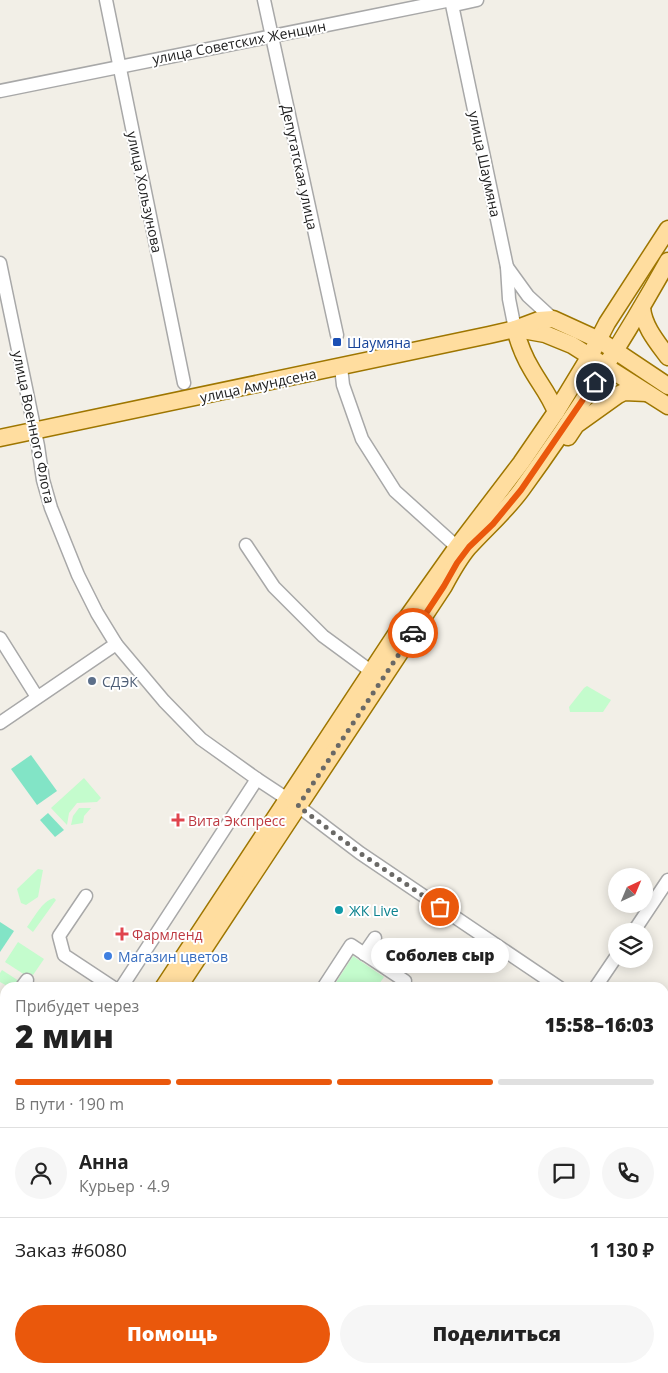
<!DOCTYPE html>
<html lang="ru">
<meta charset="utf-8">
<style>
:root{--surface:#fff;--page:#f6f6f6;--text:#222;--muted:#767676;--line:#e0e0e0;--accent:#ea580c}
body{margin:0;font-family:"Open Sans",sans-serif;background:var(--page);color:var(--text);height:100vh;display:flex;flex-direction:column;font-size:19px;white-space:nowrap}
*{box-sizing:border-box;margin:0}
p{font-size:16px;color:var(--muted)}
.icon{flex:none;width:28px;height:28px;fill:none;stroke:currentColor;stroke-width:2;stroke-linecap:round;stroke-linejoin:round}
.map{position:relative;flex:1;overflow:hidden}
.panel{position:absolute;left:0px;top:982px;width:669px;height:391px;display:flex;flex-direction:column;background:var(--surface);border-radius:15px 15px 0 0;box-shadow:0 2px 12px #0003}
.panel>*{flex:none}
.needle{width:32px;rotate:44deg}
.fabs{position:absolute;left:608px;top:868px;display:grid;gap:10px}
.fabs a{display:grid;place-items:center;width:45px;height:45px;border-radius:50%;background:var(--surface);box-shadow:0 2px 12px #0003;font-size:25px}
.pin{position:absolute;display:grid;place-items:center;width:42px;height:42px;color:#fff;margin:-21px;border:2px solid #fff;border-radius:50%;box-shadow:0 1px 5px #0007}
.courier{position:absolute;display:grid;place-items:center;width:50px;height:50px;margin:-25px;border:4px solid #ea580c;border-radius:50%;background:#fff;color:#222;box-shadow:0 1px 6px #0007}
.bubble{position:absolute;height:35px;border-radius:18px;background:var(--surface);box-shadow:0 2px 12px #0003;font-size:16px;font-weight:800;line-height:35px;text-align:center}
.headline em{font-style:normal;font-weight:800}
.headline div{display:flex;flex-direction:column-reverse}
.headline{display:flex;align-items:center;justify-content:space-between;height:85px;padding:0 15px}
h1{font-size:32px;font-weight:800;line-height:38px}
.bar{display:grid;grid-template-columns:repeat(4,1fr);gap:8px 5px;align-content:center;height:60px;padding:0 15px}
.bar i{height:6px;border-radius:4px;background:var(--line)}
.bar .selected{background:var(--accent)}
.bar p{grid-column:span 4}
.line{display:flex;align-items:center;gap:12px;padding:0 15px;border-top:1px solid var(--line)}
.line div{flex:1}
.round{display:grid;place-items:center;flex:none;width:52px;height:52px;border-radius:26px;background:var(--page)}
.button{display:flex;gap:10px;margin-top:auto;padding:10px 15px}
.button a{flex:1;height:58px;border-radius:30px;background:var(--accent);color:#fff;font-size:20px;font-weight:800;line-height:58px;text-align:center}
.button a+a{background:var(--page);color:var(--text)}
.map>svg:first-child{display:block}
</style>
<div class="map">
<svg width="668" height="1373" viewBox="0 0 668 1373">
<rect width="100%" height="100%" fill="#f2efe7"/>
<g fill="#c4fccd">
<polygon points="587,686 611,700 603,712 570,712 569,707 584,688"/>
<polygon points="84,778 101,798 97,802 77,803 69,813 67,825 51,808"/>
<polygon points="79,808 91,808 84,816 83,823 71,825 73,816"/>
<polygon points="38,869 43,870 38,897 26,905 21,903 17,889"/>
<path d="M 54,898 L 56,900 L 33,932 L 27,927 C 34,918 42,901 54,898 Z"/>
<polygon points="18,942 44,959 33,975 29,973 25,975 5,962"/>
<polygon points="353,956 384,977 377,987 333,987"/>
<polygon points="2,970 19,981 14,987 9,987 0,982 0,973"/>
</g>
<g fill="#82e4c6">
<polygon points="31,755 57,791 37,805 11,769"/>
<polygon points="48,813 64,830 55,837 40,820"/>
<polygon points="0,922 14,931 0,952"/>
</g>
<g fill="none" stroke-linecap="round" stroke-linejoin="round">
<defs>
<g id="minor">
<polyline points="106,0 184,383"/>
<polyline points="264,0 337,335"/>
<polyline points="451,0 507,267 509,299 515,329"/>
<polyline points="0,91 451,0 459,4 477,0"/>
<polyline points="0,263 38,446 43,480 51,508 78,575 97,613 116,644 164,701 201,739 257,779 298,806 360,853 560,988"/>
<polyline points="507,267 528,296 553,319"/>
<polyline points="341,367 343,385 362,439 395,491 457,547"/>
<polyline points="246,545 274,587 323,636 372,672"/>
<polyline points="0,638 37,697"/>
<polyline points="0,723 116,644"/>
<polyline points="86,896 59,936 64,955 114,988"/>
<polyline points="634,931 668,880"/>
<polyline points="364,954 375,938"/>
<polyline points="21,988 27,980"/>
<polyline points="121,988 257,779"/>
<polyline points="323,988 351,945 405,981"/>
<polyline points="595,988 616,957"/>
<polyline points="0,1017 5,1010"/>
<polyline points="664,1058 668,1061"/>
<polyline points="0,1078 5,1081"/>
<polyline points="0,1114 5,1118"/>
<polyline points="0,1302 5,1306"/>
<polyline points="75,1369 82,1373"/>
<polyline points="247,1369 250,1373"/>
<polyline points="635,1369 641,1373"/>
<polyline points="330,1373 333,1369"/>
</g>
<g id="major">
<path d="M 642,308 C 644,327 657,342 668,357"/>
<path d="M 515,329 C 519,344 524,357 532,370 C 540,384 550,396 556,412"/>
<polyline points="517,329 545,334 572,345 668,406"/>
<polyline points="568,437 576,425 618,395 624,392 647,393"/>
<polyline points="0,438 489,335 515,329 539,320 553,319 599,340 668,386"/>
<polyline points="163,988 406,619 457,547 521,463 556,412 590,356 607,323 668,229"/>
<path d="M 178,988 L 444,586 C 451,573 458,560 468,548 C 486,528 506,511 522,489 C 575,416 624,340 668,261"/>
<polyline points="0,1231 5,1223"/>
<polyline points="0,1255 5,1247"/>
</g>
</defs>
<use href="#minor" stroke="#a8a8a8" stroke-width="15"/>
<use href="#major" stroke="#9e7600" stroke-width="19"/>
<use href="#minor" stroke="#fff" stroke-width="12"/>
<use href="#major" stroke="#ffdd9f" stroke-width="16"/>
</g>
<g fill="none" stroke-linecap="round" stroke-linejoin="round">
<polyline stroke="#6a6966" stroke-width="5" stroke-dasharray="0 9" points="413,633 298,806 360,853 440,907"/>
<polyline stroke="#ea580c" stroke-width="6" points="413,633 444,586 457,563 469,547 493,524 521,490 595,382"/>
</g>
<rect fill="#1a4fb4" stroke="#fff" stroke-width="2" x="332" y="337" width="10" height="10" rx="2.5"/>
<circle fill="#5c6f8a" stroke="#fff" stroke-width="2" cx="92" cy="681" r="5"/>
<g fill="#e0444e" stroke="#fff" stroke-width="2">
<path d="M175.5 812.5h5v5h5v5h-5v5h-5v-5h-5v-5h5z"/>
<path d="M119.5 926.5h5v5h5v5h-5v5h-5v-5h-5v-5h5z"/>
</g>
<circle fill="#0f9aa8" stroke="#fff" stroke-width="2" cx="339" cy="910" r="5"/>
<circle fill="#3f7fe0" stroke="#fff" stroke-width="2" cx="108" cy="956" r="5"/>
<g text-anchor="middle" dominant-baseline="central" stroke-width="4" stroke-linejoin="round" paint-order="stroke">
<g font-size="14" fill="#212121" stroke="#fff">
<text transform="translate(239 42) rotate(-11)">улица Советских Женщин</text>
<text transform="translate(485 164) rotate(78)">улица Шаумяна</text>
<text transform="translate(300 167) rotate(78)">Депутатская улица</text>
<text transform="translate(145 192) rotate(78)">улица Хользунова</text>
<text transform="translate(258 385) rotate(-12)">улица Амундсена</text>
<text transform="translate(34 427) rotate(78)">улица Военного Флота</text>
</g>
<g font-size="14" fill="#164399" stroke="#fff" text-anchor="start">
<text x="347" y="342">Шаумяна</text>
</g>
<g font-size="14" fill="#4e5e75" stroke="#fff" text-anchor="start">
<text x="102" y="681">СДЭК</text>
</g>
<g font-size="14" fill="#be3a42" stroke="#fff" text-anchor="start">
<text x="188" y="820">Вита Экспресс</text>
<text x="132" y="934">Фармленд</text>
</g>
<g font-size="14" fill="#0d838f" stroke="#fff" text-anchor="start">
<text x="349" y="910">ЖК Live</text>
</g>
<g font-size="14" fill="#366cbe" stroke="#fff" text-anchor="start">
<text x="118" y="956">Магазин цветов</text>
</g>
</g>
</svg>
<div class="fabs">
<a><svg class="needle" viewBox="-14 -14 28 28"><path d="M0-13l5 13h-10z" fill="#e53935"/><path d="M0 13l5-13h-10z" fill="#767676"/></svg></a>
<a><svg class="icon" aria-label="layers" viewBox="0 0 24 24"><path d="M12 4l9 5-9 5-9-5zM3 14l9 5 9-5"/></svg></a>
</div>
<div class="pin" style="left:440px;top:907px;background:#ea580c"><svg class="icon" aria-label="bag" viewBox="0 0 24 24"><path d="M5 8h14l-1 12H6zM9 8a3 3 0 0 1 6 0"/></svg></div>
<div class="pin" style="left:595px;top:382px;background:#1f2937"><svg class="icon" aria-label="home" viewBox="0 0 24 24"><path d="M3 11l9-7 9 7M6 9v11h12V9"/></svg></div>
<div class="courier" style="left:413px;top:633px"><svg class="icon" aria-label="car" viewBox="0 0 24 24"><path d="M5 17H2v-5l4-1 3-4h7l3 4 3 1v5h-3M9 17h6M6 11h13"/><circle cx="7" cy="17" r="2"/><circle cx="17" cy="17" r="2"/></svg></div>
<div class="bubble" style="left:371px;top:938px;width:138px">Соболев сыр</div>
<section class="panel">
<div class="headline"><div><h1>2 мин</h1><p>Прибудет через</p></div><em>15:58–16:03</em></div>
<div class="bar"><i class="selected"></i><i class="selected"></i><i class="selected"></i><i></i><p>В пути · 190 m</p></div>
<div class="line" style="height:90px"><a class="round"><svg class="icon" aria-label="person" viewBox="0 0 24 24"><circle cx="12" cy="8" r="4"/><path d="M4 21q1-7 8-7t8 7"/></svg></a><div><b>Анна</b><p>Курьер · 4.9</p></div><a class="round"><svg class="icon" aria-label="chat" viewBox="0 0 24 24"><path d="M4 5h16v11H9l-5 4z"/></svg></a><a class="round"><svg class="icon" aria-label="phone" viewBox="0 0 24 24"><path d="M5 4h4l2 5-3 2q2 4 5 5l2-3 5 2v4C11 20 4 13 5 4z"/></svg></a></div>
<div class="line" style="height:65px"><div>Заказ #6080</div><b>1 130 ₽</b></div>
<div class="button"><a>Помощь</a><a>Поделиться</a></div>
</section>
</div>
